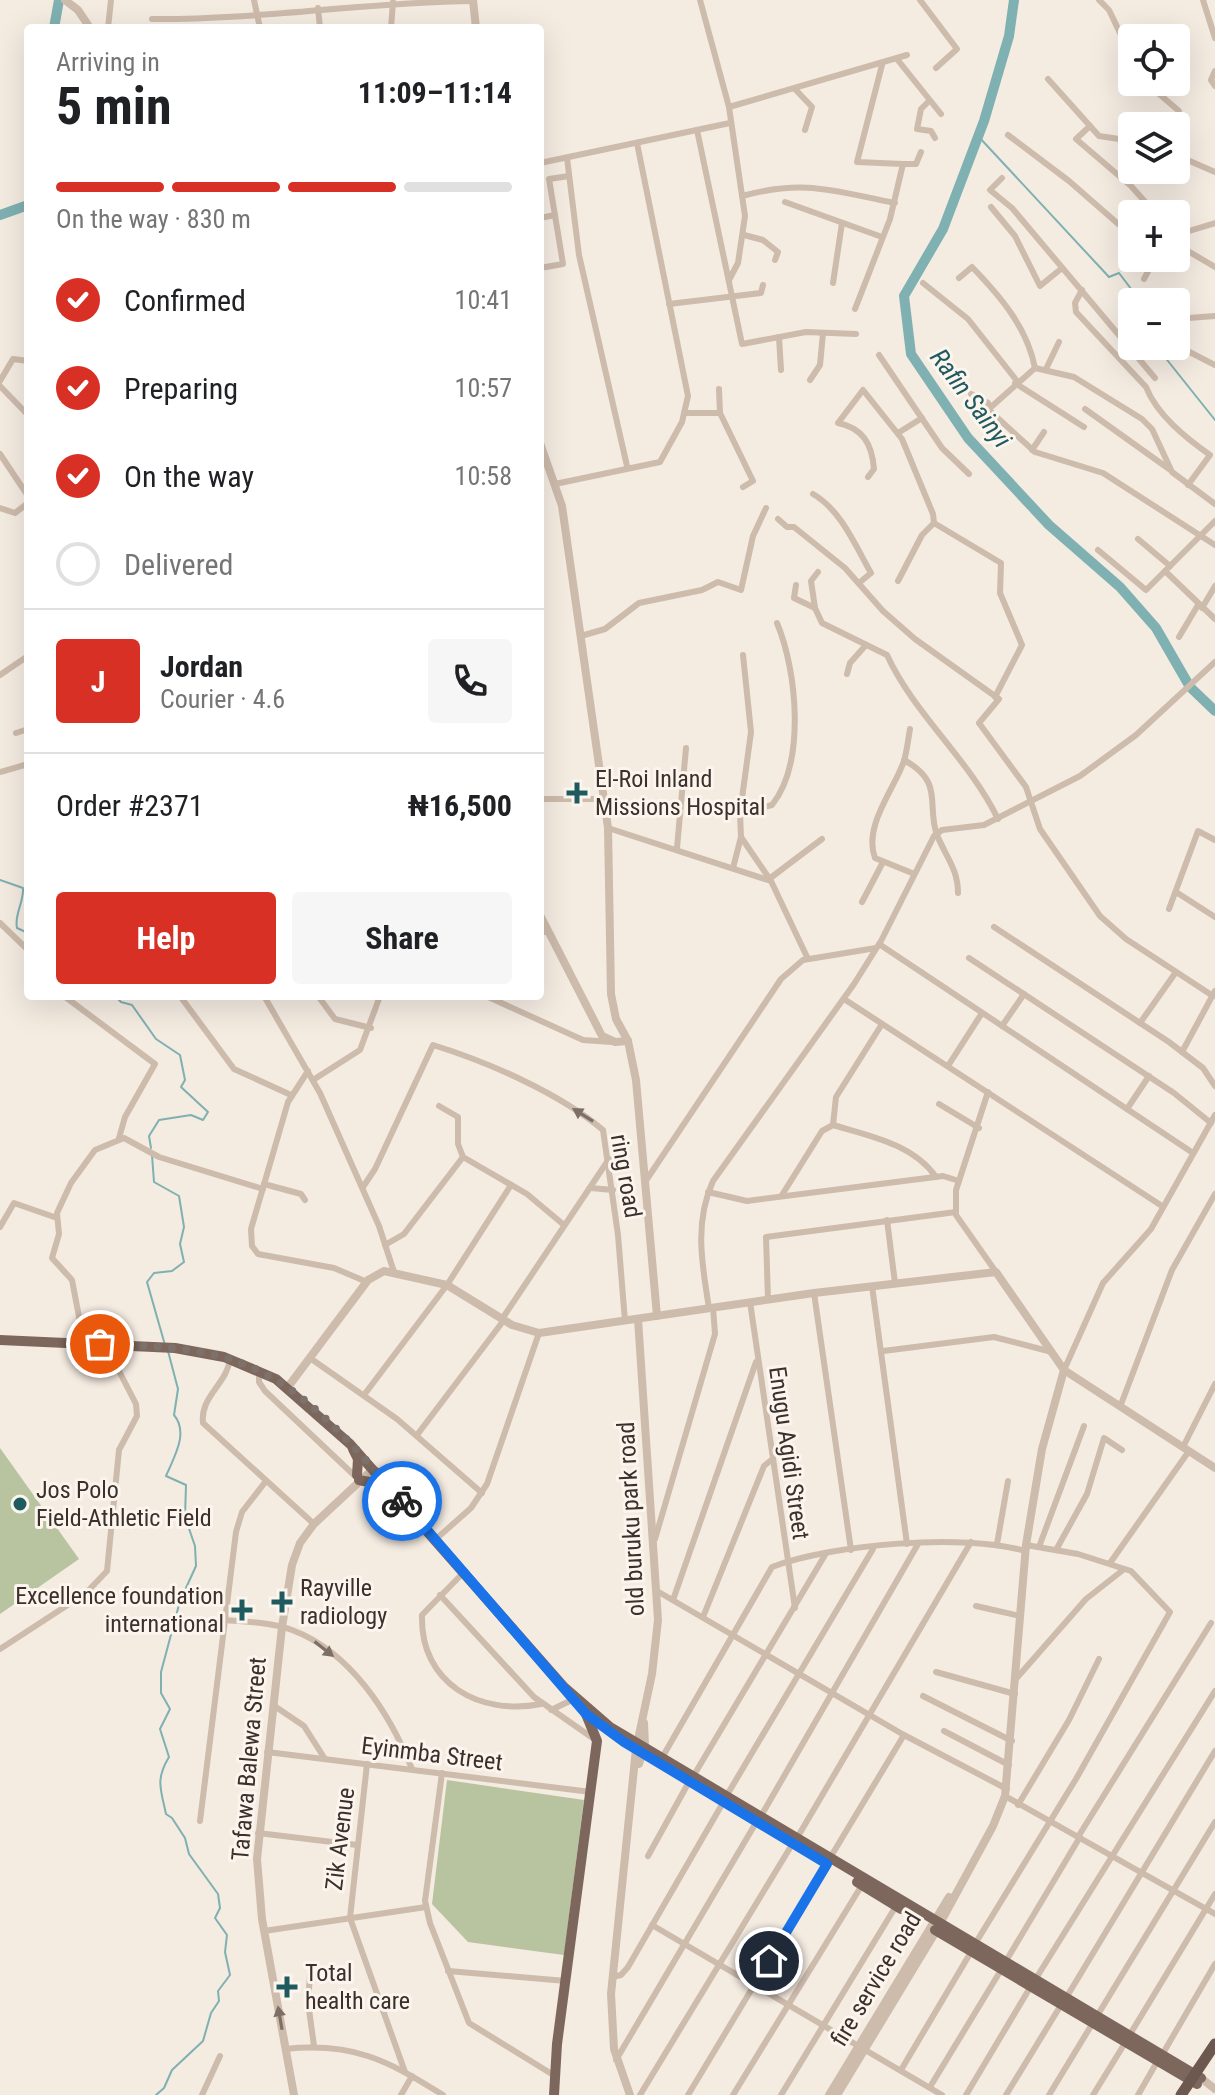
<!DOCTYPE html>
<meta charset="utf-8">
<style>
:root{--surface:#fff;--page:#f6f6f6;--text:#202124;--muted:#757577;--line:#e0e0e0;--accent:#d93025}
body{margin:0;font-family:"Roboto Condensed",sans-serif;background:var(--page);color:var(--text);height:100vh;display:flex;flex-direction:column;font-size:30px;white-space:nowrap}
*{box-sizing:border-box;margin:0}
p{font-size:26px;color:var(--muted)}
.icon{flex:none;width:44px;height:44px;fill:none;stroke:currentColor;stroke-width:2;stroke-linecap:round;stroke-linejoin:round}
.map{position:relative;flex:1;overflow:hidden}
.details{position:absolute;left:24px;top:24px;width:520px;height:976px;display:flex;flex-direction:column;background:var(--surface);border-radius:8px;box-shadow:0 8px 32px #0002}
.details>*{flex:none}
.tools{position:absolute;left:1118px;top:24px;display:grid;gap:16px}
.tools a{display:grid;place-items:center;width:72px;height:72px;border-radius:8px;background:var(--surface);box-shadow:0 8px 32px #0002;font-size:40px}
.pin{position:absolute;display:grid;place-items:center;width:68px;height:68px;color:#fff;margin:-34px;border:4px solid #fff;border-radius:50%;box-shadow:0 2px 8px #0007}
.courier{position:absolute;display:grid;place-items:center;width:80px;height:80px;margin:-40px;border:6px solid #1a73e8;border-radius:50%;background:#fff;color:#222;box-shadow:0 2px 10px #0007}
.summary em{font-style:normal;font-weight:700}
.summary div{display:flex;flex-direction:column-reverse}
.summary{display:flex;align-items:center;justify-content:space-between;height:136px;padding:0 32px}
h1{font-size:52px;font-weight:700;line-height:60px}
.bar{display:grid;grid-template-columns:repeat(4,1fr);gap:12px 8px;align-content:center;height:96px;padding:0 32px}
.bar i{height:10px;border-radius:6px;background:var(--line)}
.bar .on{background:var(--accent)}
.bar p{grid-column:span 4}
.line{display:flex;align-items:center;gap:20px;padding:0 32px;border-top:2px solid var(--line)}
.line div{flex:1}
.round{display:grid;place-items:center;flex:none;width:84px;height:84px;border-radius:8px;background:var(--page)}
ol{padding:0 32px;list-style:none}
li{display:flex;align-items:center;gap:24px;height:88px}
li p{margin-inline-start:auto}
li .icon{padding:8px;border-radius:50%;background:var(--accent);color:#fff;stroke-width:4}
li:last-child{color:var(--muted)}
li i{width:44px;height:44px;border:4px solid var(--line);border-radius:50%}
.action{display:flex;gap:16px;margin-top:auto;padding:16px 32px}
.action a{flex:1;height:92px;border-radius:8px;background:var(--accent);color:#fff;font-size:32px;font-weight:700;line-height:92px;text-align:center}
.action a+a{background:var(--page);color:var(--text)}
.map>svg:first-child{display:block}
</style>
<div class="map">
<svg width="1215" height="2095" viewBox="0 0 1215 2095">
<rect width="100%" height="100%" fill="#f4ebe1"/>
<g fill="#b8c4a0">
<polygon points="0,1448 79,1559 0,1614"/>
<polygon points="447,1780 584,1800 564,1955 468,1942 432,1904"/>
</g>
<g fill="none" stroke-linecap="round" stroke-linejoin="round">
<g stroke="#7fb0b2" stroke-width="2">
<polyline points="978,136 1109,277 1119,273 1135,294 1149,295 1146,302"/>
<polyline points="1156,346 1215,420"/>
<path d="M 0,880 L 23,888 C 24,903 14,914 17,928 L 28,933"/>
<polyline points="115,996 121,1002 132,1005 156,1039 180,1055 185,1080 181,1087 208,1112 203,1120 191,1115 159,1120 149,1136 151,1148"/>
<polyline points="152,1155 154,1182 179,1196 184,1227 180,1244 184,1262 172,1271 154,1273 147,1282 165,1345"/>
<path d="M 156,2095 L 164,2088 L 172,2070 L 203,2041 L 211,2013 L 219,2001 L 218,1991 L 230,1975 L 225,1952 L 227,1935 L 215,1918 L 220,1908 L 218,1894 L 189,1854 L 185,1838 L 172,1818 L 166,1814 C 161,1790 155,1780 169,1757 L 160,1729 L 170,1709 L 161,1693 L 161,1672 L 180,1601 L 196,1566 L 195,1546 L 185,1517 L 186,1485 L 166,1476 C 174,1457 189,1433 174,1415 L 178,1389 L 168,1351"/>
</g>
<g stroke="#7fb0b2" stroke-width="10">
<polyline points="1014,0 1009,36 984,121 943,229 904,296 911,354 968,438 1049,525 1120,587 1156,628 1190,687 1215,711"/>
<polyline points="54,28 59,0"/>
<polyline points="0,215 28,205"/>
</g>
<g stroke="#cdbbac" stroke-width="6">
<polyline points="254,0 260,28"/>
<polyline points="700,0 729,107 745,216 738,263 729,280"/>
<polyline points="920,0 957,49 936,68"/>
<polyline points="1099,0 1109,10 1132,58"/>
<polyline points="1203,0 1215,38"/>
<polyline points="318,8 320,28"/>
<path d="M 152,19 C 259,20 366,2 473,1"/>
<polyline points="108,28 111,0"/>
<polyline points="391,28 393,2"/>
<polyline points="897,59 941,114"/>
<polyline points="1215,71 1211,80 1215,86"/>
<polyline points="1048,79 1099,136 1132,141"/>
<polyline points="1145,82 1179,111 1172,126"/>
<polyline points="795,89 812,107 805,130"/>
<polyline points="929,101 921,109 917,129 931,131 935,138"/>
<polyline points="729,107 907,55"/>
<polyline points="1090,126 1076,139 1131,186 1156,214"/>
<polyline points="697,130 742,344 806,332 856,334"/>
<polyline points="1008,135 1069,181 1132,236"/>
<polyline points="1176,155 1215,172"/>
<polyline points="567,158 579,255 627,466"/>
<polyline points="540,163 730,123"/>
<polyline points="903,164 916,164 921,152"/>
<polyline points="1002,178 990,190 1012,208 1155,378"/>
<path d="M 742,196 C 805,179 833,191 895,203"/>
<polyline points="785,202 882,237"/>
<polyline points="991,207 1015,236 1040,286 1062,268"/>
<polyline points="540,218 555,215"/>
<polyline points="744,235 763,240 778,252 775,260"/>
<polyline points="1176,240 1186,232 1215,223"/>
<polyline points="1176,244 1215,267"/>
<polyline points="540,268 563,264 549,179 569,176"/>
<path d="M 959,278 L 972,267 C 1000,296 1027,327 1035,368"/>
<polyline points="1144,279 1155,258"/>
<polyline points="833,283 842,223"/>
<polyline points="923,283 968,319 1017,381"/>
<path d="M 1082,290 L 1075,303 L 1076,312 L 1146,387 C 1157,415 1186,438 1210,455 L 1188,485"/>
<polyline points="669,304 761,293 763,285"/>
<polyline points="855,309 890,219 903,164 857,162 882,65"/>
<polyline points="1189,318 1215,316"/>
<polyline points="779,337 781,370"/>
<polyline points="1176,345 1215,365"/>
<polyline points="879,355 942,448 969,474"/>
<polyline points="1046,369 1059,342"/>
<polyline points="810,380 820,365 823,333"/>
<polyline points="0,381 13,359 28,361"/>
<polyline points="1015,383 1084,427"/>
<polyline points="0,386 28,415"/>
<polyline points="719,389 720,413 753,481 743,487"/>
<polyline points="971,394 988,403 990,411 1035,452 1103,473 1215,545"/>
<polyline points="990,408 1035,368 1074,377 1142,419 1152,429 1172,472 1215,504"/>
<polyline points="1085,409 1169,469"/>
<polyline points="684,413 720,413"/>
<polyline points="898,433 922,418"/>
<polyline points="1032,450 1044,432"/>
<polyline points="0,454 28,496"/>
<path d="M 868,477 L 874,469 C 872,444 863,428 838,423 L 863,390 L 902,439 L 933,514 L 934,523 L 922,535 L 898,581"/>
<polyline points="555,484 660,462 682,422 688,396 637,143"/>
<path d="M 813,494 C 841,510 855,545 871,573 L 859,583"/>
<polyline points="0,508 15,513 28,503"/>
<polyline points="778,519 787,527 794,527 845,568 883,611 915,639 999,699 979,723 1026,787 1040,829 1100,916 1126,939 1213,996"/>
<polyline points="934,523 1001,563 1000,593 1022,645 995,697"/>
<polyline points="1138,539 1170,566"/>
<polyline points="1098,550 1146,590 1215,521"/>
<polyline points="1165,571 1215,619"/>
<path d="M 796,585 L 794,598 L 815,608 L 822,623 L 887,655 C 914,714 969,759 998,819"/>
<polyline points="815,608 811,581 818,572"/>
<polyline points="1202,608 1215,586"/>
<polyline points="581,636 605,629 639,603 702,590 718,582 741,590 753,536 766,508"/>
<polyline points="1179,637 1198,605"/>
<polyline points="743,655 751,732 740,813 741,837 771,881 808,959"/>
<polyline points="847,674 850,663 866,645"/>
<polyline points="0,675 28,656"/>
<path d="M 910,729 C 908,740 907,751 904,761 C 894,790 863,826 875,858 L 912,873"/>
<polyline points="16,733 28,729"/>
<path d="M 904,760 C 945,782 926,805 937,835 C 946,857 958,869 958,893"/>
<polyline points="0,772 28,764"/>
<polyline points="540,799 601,799"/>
<path d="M 740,813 L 772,805 C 806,762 797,671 777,623"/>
<polyline points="608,828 771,881"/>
<polyline points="677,848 686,748"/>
<polyline points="733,868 741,837"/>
<polyline points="769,879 822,839"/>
<polyline points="1176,892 1215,917"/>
<polyline points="862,902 883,862"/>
<polyline points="1169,909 1198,831 1215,840"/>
<polyline points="0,923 28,950"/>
<polyline points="994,927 1169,1042 1203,1068 1215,1086"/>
<polyline points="540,933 548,931"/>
<polyline points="879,944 1193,1153"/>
<polyline points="969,958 1174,1093 1211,1123"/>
<polyline points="64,996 155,1064 125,1117 119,1138"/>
<polyline points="180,996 234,1069 291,1095"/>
<polyline points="264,996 320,1093 379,1226 394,1272"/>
<polyline points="318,996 335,1019 371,1028"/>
<polyline points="486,996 583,1040 612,1042"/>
<polyline points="844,999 1162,1206"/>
<polyline points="1140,1023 1176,972"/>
<polyline points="1002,1026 1024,994"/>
<polyline points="1182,1052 1215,991"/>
<polyline points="948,1066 982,1013"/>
<polyline points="308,1071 288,1102 251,1229 252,1246 258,1254 334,1268 367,1282"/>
<polyline points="313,1080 360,1050 380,996"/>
<polyline points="988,1092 956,1190 956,1215 996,1272"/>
<polyline points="939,1104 979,1128"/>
<polyline points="439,1106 458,1117 458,1144 463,1157 527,1194 564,1225"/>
<polyline points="1127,1109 1149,1076"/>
<polyline points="833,1125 836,1097 882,1024"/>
<polyline points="645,1182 781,979 803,960 876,948"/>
<polyline points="264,1184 301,1194 305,1200"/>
<path d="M 363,1187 L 375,1169 L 433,1045 C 488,1062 559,1093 603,1130 L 618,1235 L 625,1321"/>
<polyline points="591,1188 613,1190"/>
<polyline points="708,1192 747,1201 943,1176 959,1181"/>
<path d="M 782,1195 L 822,1131 L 833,1125 C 870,1136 913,1144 936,1177"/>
<polyline points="887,1220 895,1283"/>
<polyline points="0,1227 14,1203 57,1218"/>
<polyline points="385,1245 404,1234 463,1157"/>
<polyline points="872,1286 907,1544"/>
<polyline points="814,1293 851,1550"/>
<polyline points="768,1300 766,1237 956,1212"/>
<polyline points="750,1302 795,1608"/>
<path d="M 709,1308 C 702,1264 694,1223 713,1181 L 854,984 L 881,941 L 934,836 L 942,830 L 984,825 L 1080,776 L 1136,735 L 1215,662"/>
<polyline points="502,1319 609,1159"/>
<polyline points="84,1343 72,1280 52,1258 59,1234 57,1213 71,1183 95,1150 124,1138 159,1157 263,1189"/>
<polyline points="883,1351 994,1337 1052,1352"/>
<polyline points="310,1358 397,1419 482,1493"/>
<path d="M 230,1359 C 227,1384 200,1396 203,1423 L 314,1524"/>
<polyline points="259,1370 259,1382 265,1391 356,1477"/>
<polyline points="1064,1370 1103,1283 1151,1229 1215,1115"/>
<polyline points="364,1395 447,1285 511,1185"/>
<polyline points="1120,1407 1172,1270 1215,1194"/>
<polyline points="417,1435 504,1320"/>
<polyline points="1183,1447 1215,1384"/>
<polyline points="436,1539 471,1508 487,1484 539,1333"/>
<polyline points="655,1539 715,1334 713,1307"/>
<polyline points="997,1544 1008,1481"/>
<polyline points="1039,1547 1084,1426"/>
<polyline points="1056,1550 1087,1494 1104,1438 1122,1450"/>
<polyline points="1110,1563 1189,1451"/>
<path d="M 464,1572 L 422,1615 C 420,1684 480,1716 541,1704"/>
<polyline points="657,1591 904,1735 1007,1789"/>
<polyline points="440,1595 534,1697 594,1739"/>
<polyline points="673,1600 756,1362"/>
<polyline points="976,1606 1020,1616"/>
<polyline points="703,1617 764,1466 770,1461"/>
<path d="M 224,1620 C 246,1622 272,1622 292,1630 C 351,1652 390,1714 412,1769"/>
<polyline points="0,1649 86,1593 107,1571 119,1450 137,1416 136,1404 118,1369 100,1344"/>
<polyline points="936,1672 1015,1694"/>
<polyline points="1015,1680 1086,1599 1123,1570"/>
<polyline points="923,1696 1012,1741"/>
<polyline points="273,1705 304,1726 325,1759"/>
<polyline points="551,1710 572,1700"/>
<polyline points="944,1731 1009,1765"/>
<polyline points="267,1752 591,1792"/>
<path d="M 663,1756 L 772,1567 C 832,1544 965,1533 1025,1551"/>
<polyline points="367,1764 350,1918 405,2072"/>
<polyline points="442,1773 425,1901 430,1923 469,2023 555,2076"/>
<polyline points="694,1775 825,1555"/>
<polyline points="727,1795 873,1549"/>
<polyline points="1005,1796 1215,1914"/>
<polyline points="1018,1805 1069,1720 1099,1659"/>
<polyline points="761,1816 918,1544"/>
<polyline points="200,1821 236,1532 242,1512 266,1481"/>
<polyline points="258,1833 357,1845"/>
<polyline points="1078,1837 1211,1623"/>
<polyline points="797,1838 971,1542"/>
<polyline points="648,1856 690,1780"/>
<polyline points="830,1858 904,1735"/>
<polyline points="652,1925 942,2095"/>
<polyline points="264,1931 426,1907"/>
<polyline points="975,1944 1076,1779 1170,1612 1131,1571 1078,1554 1026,1545"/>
<polyline points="1006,1961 1080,1837"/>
<polyline points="448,1971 566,1981"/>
<polyline points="310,1975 308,2002 314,2046"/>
<polyline points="612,1977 621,1975 628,1967 724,1801"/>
<polyline points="1035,1980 1215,1691"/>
<polyline points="1066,1998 1215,1751"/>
<polyline points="1129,2036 1215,1894"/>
<path d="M 285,2049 C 353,2042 387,2060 443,2095"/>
<polyline points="1162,2055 1215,1964"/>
<polyline points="616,2060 757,1821"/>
<polyline points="901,2070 971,1952"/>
<polyline points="930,2087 1001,1970"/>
<polyline points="202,2095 220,2056"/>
<polyline points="401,2095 412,2076"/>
<polyline points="640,2095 793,1843"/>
<polyline points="688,2095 827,1864"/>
<polyline points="733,2095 862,1885"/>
<polyline points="781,2095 896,1906"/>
<polyline points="966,2095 1031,1986"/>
<polyline points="1006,2095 1061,2005"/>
<polyline points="1049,2095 1215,1822"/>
<polyline points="1093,2095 1125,2043"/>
<polyline points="1138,2095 1157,2062"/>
</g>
<g stroke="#cdbbac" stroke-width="8">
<polyline points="65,0 78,10 90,28"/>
<polyline points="473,0 476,28"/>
<polyline points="540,443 562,506 608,828 611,994 616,1019 628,1041 636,1080 657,1316"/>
<polyline points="540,915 602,1036 615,1042 628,1041"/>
<polyline points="288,1387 368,1280 384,1271 447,1285 512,1325 539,1333 814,1293 996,1272 1064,1370 1215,1468"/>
<polyline points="639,1764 645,1746 644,1723"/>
<polyline points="1201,2078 1215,2089"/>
<polyline points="294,2095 262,1919 257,1859 282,1627 292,1565 300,1543 314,1524 373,1469"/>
<polyline points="630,2095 614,2049 611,1994 636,1749 652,1674 658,1620 638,1319"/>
<polyline points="829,2095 949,1897"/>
<polyline points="837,2095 932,1938 993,1826 1005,1796 1026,1545 1042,1449 1064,1370"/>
</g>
<g stroke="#7d675c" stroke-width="10">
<polyline points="0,1340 175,1348 224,1357 276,1379 350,1444 564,1687 610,1727 1201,2078"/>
<polyline points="353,1449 358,1459 357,1475"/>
<polyline points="359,1480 384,1485"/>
<polyline points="857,1882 901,1909"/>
<polyline points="935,1930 1197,2084"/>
<polyline points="554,2095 557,2044 597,1741 586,1714"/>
</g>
<polyline stroke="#6c584f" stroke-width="11" points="1181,2095 1215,2044"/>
</g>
<defs><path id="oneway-solid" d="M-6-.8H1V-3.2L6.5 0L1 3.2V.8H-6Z" transform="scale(2)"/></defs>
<g fill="#7d6f65">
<use href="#oneway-solid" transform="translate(583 1115) rotate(-148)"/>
<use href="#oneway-solid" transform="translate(324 1649) rotate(38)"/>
<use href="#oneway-solid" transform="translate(280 2018) rotate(-100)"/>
</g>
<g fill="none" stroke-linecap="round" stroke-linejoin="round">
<path stroke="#7c716b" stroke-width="8" stroke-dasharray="0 14.4" d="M 100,1344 C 141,1346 182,1346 222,1357 C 299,1377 351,1444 402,1501"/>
<polyline stroke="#1a73e8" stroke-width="10" points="402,1501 586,1714 624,1742 827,1864 769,1961"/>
</g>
<g fill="#1f5a5e" stroke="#fbf5ee" stroke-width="3">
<path d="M573 781h8v8h8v8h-8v8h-8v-8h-8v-8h8z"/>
<circle cx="20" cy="1504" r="8"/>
<path d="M278 1590h8v8h8v8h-8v8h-8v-8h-8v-8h8z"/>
<path d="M238 1598h8v8h8v8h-8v8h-8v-8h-8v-8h8z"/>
<path d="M283 1975h8v8h8v8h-8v8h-8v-8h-8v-8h8z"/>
</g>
<g text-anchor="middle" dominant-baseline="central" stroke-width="6" stroke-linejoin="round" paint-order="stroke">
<g font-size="24" fill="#3b302b" stroke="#fbf5ee" text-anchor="start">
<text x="595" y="779">El-Roi Inland<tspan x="595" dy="28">Missions Hospital</tspan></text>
<text x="36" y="1490">Jos Polo<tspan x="36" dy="28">Field-Athletic Field</tspan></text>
<text x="300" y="1588">Rayville<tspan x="300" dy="28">radiology</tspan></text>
<text x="224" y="1596" text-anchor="end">Excellence foundation<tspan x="224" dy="28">international</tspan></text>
<text x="305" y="1973">Total<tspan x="305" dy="28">health care</tspan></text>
</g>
<g font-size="24" fill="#3b302b" stroke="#fbf5ee">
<text transform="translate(626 1176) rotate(80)">ring road</text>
<text transform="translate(789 1453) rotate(82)">Enugu Agidi Street</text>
<text transform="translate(631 1519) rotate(-93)">old buruku park road</text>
<text transform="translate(432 1754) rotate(7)">Eyinmba Street</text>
<text transform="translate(249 1759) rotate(-85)">Tafawa Balewa Street</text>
<text transform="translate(340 1839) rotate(-83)">Zik Avenue</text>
<text transform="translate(876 1979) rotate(-59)">fire service road</text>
</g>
<g font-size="26" font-style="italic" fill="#1f5a5e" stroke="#fbf5ee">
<text transform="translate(971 398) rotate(53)">Rafin Sainyi</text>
</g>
</g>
</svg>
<div class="tools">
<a><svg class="icon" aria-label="locate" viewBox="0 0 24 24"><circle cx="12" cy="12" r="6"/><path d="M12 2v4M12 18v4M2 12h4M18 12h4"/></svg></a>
<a><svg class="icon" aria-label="layers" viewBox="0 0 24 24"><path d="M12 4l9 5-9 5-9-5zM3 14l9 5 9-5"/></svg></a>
<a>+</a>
<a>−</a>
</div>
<div class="pin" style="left:100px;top:1344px;background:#ea580c"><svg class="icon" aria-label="bag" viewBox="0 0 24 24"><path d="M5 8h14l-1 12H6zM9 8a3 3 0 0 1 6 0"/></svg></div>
<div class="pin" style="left:769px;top:1961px;background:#1f2937"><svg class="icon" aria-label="home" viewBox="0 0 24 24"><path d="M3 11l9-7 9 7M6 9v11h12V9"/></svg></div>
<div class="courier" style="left:402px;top:1501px"><svg class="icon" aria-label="bike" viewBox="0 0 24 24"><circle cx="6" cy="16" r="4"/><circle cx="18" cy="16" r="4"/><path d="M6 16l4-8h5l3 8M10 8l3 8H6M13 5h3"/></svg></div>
<section class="details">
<div class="summary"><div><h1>5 min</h1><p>Arriving in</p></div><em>11:09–11:14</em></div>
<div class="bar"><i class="on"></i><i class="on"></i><i class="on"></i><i></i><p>On the way · 830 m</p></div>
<ol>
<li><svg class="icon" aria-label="check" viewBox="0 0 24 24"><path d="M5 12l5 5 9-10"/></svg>Confirmed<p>10:41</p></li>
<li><svg class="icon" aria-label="check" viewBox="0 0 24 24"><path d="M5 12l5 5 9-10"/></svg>Preparing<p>10:57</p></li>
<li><svg class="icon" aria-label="check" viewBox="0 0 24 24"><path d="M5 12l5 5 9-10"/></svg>On the way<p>10:58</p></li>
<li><i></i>Delivered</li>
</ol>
<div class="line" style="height:144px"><b class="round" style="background:var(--accent);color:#fff">J</b><div><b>Jordan</b><p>Courier · 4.6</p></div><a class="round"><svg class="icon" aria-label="phone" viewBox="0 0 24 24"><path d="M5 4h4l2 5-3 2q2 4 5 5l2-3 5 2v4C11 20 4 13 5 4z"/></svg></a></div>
<div class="line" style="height:104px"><div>Order #2371</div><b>₦16,500</b></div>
<div class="action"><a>Help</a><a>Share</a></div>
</section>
</div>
